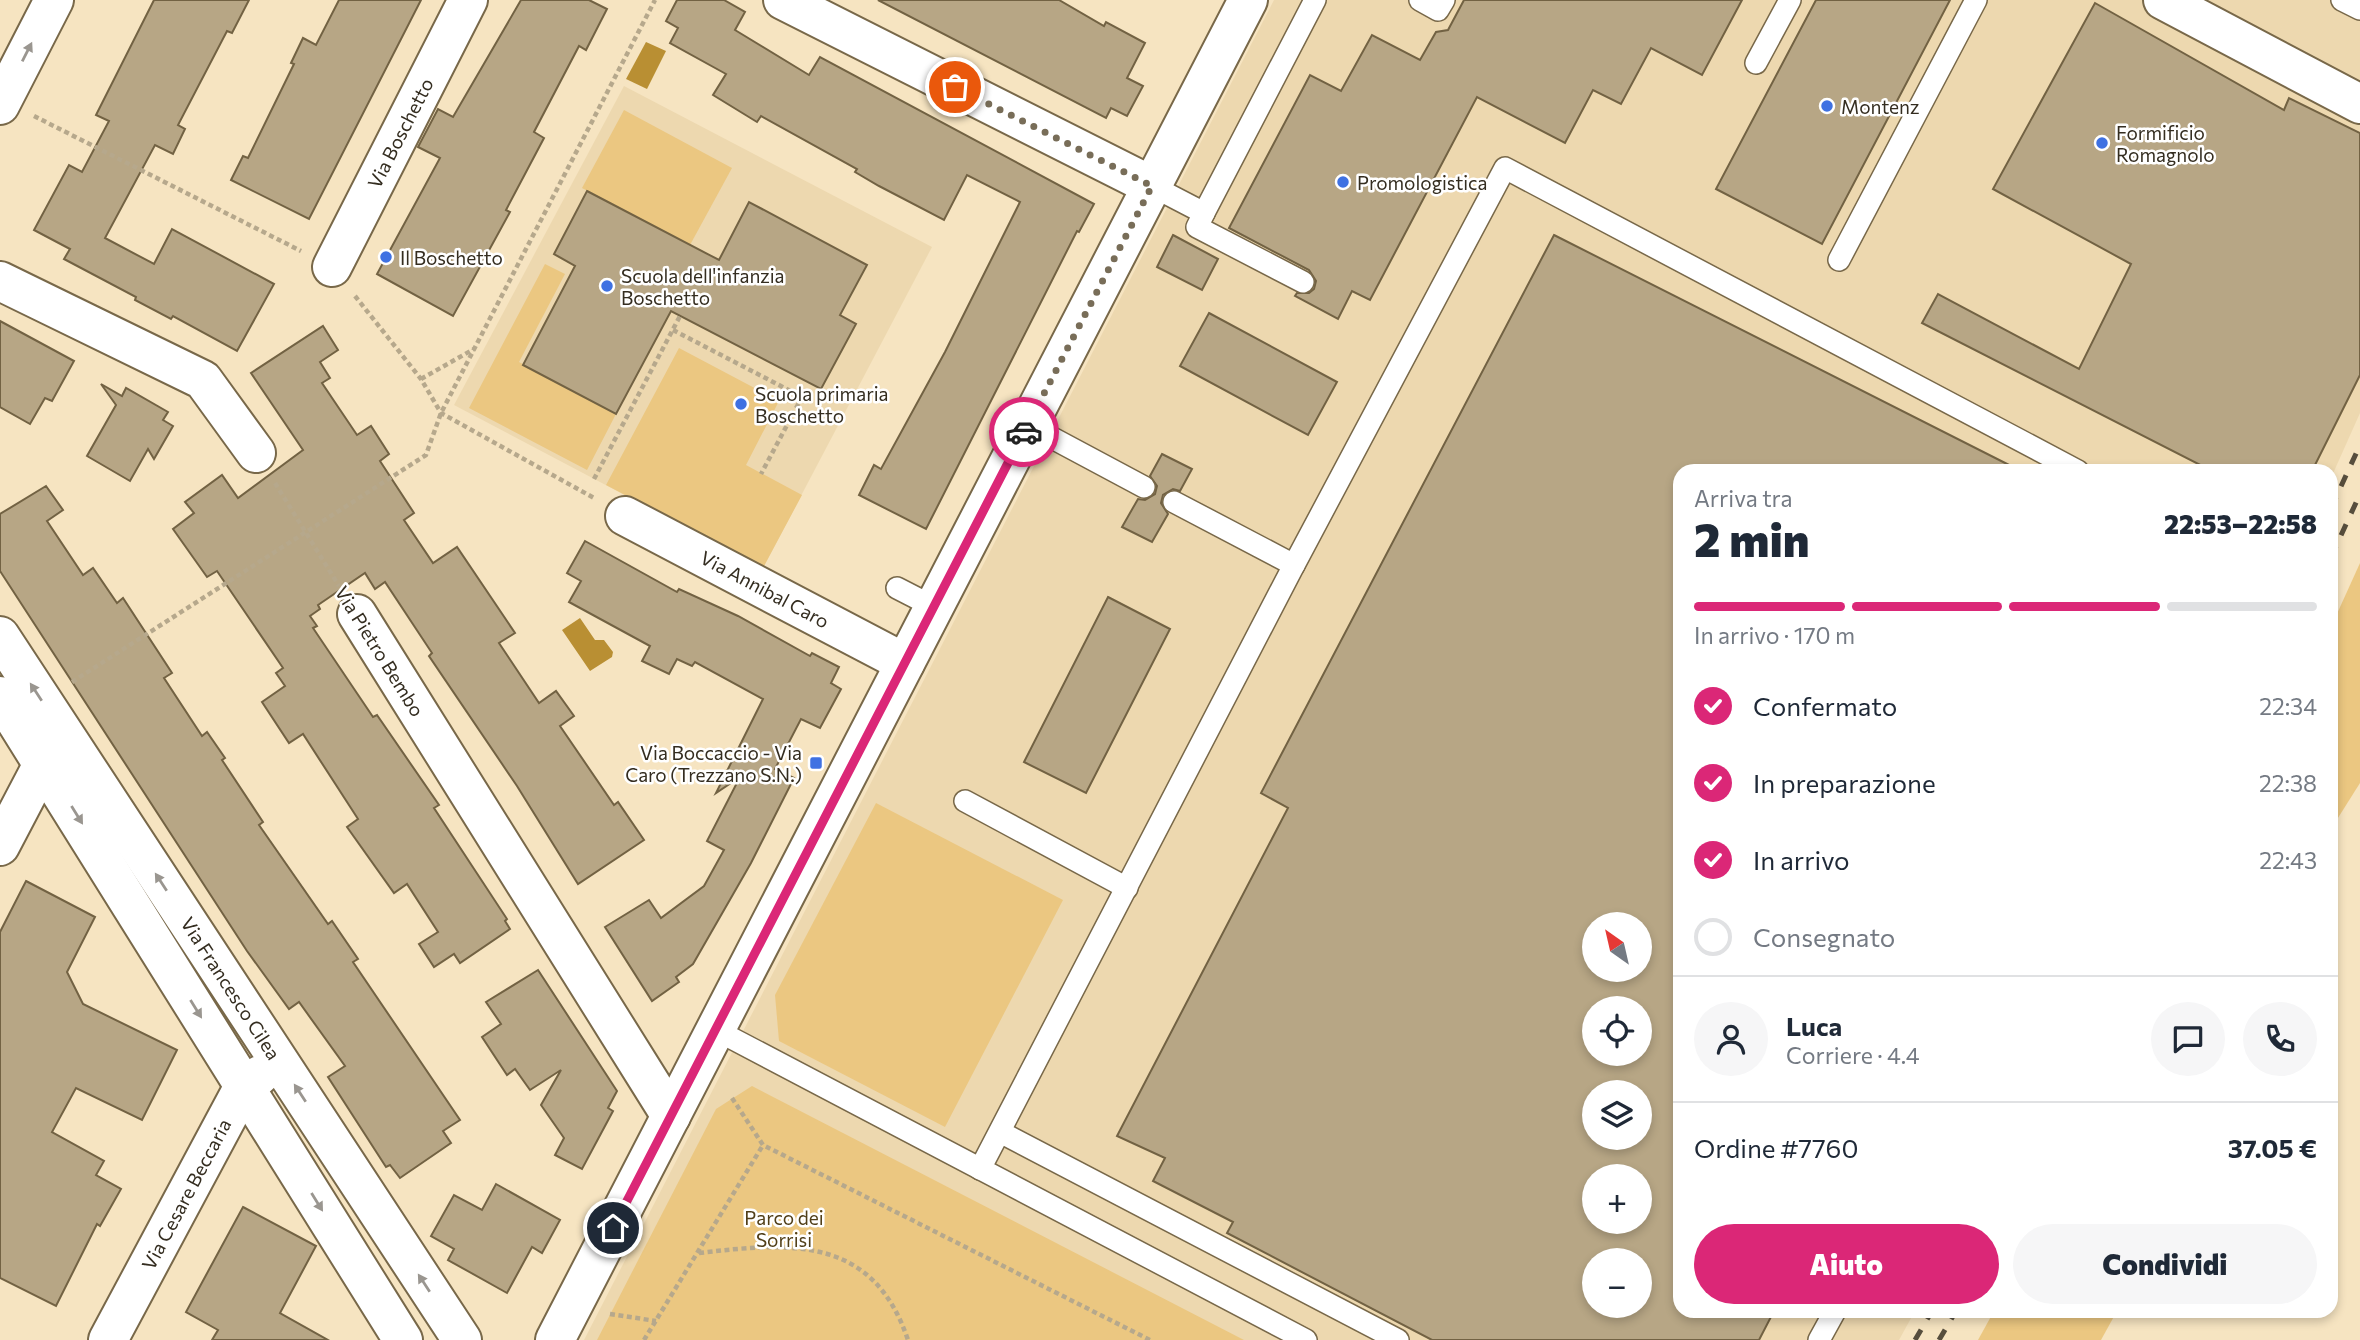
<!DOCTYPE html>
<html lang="it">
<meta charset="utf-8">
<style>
:root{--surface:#fff;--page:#f6f6f7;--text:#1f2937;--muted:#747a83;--line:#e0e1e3;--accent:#db2777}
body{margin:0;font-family:Commissioner,sans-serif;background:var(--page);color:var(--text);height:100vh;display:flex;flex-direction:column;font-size:26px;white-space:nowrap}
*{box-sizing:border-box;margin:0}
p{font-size:23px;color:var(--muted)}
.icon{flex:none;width:38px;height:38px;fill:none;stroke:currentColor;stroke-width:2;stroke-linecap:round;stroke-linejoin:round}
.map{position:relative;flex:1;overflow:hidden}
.details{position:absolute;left:1673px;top:464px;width:665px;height:854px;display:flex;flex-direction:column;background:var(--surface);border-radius:21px;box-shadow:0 4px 10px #0003}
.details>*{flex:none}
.needle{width:46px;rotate:326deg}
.fabs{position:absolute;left:1582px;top:912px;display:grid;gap:14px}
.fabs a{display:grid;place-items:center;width:70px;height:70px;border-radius:50%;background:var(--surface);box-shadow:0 4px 10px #0003;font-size:35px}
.pin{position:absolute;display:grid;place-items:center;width:60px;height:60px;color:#fff;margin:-30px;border:4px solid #fff;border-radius:50%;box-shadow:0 2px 7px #0007}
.courier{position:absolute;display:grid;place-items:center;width:70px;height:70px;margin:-35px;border:5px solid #db2777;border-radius:50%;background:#fff;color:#222;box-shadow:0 2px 9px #0007}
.headline em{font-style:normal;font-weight:800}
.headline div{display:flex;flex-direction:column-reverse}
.headline{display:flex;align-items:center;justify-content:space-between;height:119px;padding:0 21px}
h1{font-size:46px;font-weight:800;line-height:52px}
.bar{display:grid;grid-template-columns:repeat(4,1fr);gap:10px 7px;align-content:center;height:84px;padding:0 21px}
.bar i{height:9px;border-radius:5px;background:var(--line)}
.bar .current{background:var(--accent)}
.bar p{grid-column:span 4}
.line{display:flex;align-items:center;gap:18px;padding:0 21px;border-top:2px solid var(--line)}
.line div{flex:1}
.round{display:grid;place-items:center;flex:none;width:74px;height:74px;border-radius:37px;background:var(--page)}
ol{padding:0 21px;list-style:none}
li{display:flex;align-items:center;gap:21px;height:77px}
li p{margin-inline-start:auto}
li .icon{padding:7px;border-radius:50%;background:var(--accent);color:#fff;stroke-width:4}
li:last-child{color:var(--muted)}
li i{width:38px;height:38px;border:4px solid var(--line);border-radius:50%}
.button{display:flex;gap:14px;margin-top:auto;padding:14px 21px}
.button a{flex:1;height:80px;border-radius:42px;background:var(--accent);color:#fff;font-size:28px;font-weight:800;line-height:80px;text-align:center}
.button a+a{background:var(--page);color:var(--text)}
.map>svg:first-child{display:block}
</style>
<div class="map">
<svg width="2360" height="1340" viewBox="0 0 2360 1340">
<rect width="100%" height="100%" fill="#f6e4c1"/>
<g fill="#edd8af" fill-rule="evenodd">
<path d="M 1274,0 L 2360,0 L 2360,413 L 2331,478 L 2331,471 L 1680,471 L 1680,1311 L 1915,1311 L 1899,1340 L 584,1340 ZM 1594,924 L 1640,924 L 1640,970 L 1594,970 ZM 1594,1008 L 1640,1008 L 1640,1054 L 1594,1054 ZM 1594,1092 L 1640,1092 L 1640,1138 L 1594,1138 ZM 1594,1176 L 1640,1176 L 1640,1222 L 1594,1222 ZM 1594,1260 L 1640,1260 L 1640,1306 L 1594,1306 Z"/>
<polygon points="624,86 932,247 763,568 454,405"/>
</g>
<g fill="#ebc781">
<polygon points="624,110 732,168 690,245 582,188"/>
<polygon points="545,264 565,274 519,362 616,414 587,470 469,408"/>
<polygon points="679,348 779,401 746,465 802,495 763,568 606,485"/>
<polygon points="2360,563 2360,783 2331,829 2331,627"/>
<polygon points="876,803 1063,900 945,1127 779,1041 775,995"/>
<polygon points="752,1086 1244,1340 597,1340 716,1109"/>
<polygon points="1994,1311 2117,1311 2101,1340 1978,1340"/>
</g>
<g fill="#b98f33">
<polygon points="646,42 666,51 647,89 626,79"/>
<polygon points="580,618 595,640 604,640 613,652 612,657 590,671 562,630"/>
</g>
<g fill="#b7a685" stroke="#726243" stroke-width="2" fill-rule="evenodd">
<polygon points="154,0 249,0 232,33 227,31 178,125 185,129 173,154 155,145 105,238 154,264 172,229 274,284 237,351 173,316 171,319 135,300 136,297 64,259 70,249 34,230 69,165 82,172 109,121 96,115"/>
<polygon points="339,0 421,0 309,219 231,180 243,156 248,158 294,64 291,63 303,38 316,45"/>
<polygon points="521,0 589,0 607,9 586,50 579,46 534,132 544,138 506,210 510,212 453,316 377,274 440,158 418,147 438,109 453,117"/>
<polygon points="677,0 724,0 745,12 735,30 809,75 820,57 1094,204 1079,232 1077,231 926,529 859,495 874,465 881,469 945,352 1020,202 967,175 944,220 879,186 855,172 857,169 761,116 757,122 713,95 726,74 670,43 678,28 666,21"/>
<polygon points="878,0 1059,0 1104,26 1106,22 1145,43 1127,78 1143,86 1127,116 1111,108 1106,118"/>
<polygon points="1464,0 1742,0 1702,75 1651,48 1621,104 1593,90 1565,143 1477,97 1370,300 1352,291 1338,319 1295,296 1297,293 1309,293 1314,289 1316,281 1309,270 1229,228 1310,75 1341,91 1372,35 1420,60 1436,32 1448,30"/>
<polygon points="1816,0 1950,0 1822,244 1716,189"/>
<polygon points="2095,3 2284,110 2289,98 2360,133 2360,375 2312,471 2212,471 1922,323 1938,294 2079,369 2131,264 1993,189"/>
<polygon points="587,191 719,260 749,202 867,265 840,315 856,324 821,389 671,311 616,414 523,365 575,266 554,254"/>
<polygon points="1173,235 1218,259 1202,290 1157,267"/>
<path d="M 1554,235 L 2021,471 L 1680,471 L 1680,1311 L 1774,1311 L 1759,1340 L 1432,1340 L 1227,1233 L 1233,1222 L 1153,1181 L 1165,1158 L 1117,1136 L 1288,808 L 1261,793 ZM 1594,924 L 1640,924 L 1640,970 L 1594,970 ZM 1594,1008 L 1640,1008 L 1640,1054 L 1594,1054 ZM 1594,1092 L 1640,1092 L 1640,1138 L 1594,1138 ZM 1594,1176 L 1640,1176 L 1640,1222 L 1594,1222 ZM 1594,1260 L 1640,1260 L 1640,1306 L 1594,1306 Z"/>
<polygon points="1209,313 1337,382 1308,435 1180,366"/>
<polygon points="0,321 74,361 52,401 45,398 30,424 0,407"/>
<polygon points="323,326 338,350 320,362 330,378 322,383 357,435 371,426 389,454 380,461 414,513 404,520 433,563 457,547 515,633 499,643 539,703 556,691 574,716 560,726 614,805 618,802 644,840 578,884 517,786 429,656 432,653 385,582 375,589 365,573 318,605 320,609 310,616 317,626 313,628 373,717 377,715 439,805 434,808 507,919 505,921 510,929 460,963 454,954 434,967 419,944 438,932 407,884 394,893 347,827 358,819 303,734 289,743 262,702 285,686 276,673 283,668 217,571 207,577 173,529 194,513 185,502 222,475 238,498 303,450 251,373"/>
<polygon points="101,384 122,396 126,388 168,412 163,420 173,426 154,459 148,449 130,481 87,456 116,405"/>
<polygon points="1162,454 1192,469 1180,491 1173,489 1163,495 1161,503 1168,514 1152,542 1122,527 1138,499 1145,500 1155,494 1157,486 1150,476"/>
<polygon points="46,486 63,510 47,521 83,575 93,568 117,603 123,598 172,673 164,678 202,736 207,732 225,758 222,760 263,822 259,825 328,924 332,921 358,959 353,962 460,1120 443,1131 451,1143 400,1178 390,1165 386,1167 328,1077 345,1066 299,1002 289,1009 247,951 0,571 0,514"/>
<polygon points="585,541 677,592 679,589 738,616 810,656 812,653 839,667 831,683 841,689 820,728 801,719 775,769 794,778 751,863 693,964 676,977 679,982 652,1001 605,927 649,900 661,918 704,886 724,850 707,841 740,777 716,793 763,699 695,662 692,666 677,659 669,674 642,661 650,646 569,602 581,581 567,573"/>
<polygon points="1108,597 1170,629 1086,793 1024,762"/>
<polygon points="26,881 95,917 67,972 83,1004 177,1050 142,1120 76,1088 52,1132 104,1161 96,1175 121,1189 100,1226 97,1224 56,1306 0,1278 0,932"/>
<polygon points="538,970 617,1091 608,1108 613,1111 582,1169 555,1155 564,1138 541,1105 561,1070 530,1090 515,1069 507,1075 482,1037 501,1024 486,1002"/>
<polygon points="496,1184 560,1220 542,1253 532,1247 507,1293 448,1260 454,1249 431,1236 454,1195 482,1210"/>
<polygon points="243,1207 316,1246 280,1313 328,1340 212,1340 218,1330 186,1312"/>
</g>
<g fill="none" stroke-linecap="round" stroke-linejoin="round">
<defs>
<g id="service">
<polyline points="1420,0 1438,10 1444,0"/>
<polyline points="2342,0 2360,9"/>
<polyline points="1756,63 1790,0"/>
<polyline points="1152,186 1204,213 1315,0"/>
<polyline points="1204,213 1197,227 1303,282"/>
<polyline points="1839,260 1976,0"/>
<polyline points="1028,425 1144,487"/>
<polyline points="1174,502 1294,565 1505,168 2078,471"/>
<polyline points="897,588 934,607"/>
<polyline points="965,801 1127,888"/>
<polyline points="716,1030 1306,1340"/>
<polyline points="1000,1132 1398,1340"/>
<polyline points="980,1169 1294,565"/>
<polyline points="1819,1340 1835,1311"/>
</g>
<g id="minor">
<polyline points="783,0 1152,186"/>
<polyline points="2163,0 2360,104"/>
<polyline points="0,105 54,0"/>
<polyline points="332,267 468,0"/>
<polyline points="0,281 203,380 256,453"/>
<polyline points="625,516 905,663"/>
<polyline points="357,614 671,1116"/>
<polyline points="0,636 462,1340"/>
<polyline points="0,696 403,1340"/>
<polyline points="0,846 44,762"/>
<polyline points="108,1340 244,1086 260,1075"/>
<polyline points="555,1340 1248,0"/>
</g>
</defs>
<use href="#service" stroke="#786849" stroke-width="24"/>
<use href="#minor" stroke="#786849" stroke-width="42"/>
<g stroke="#b6a88c" stroke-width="4.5" stroke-dasharray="5 3.5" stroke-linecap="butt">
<polyline points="34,116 301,251"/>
<polyline points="355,296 421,379 441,413 594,498"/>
<polyline points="673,330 802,397 761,474"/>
<polyline points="421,379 474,349"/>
<polyline points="594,479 680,316"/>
<polyline points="275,483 339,586"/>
<polyline points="72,682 426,455 441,413 655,0"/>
<polyline points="732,1098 763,1145 1150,1340"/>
<path d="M 699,1253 C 792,1242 873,1236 908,1340"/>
<polyline points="610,1314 656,1321"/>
<polyline points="644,1340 763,1145"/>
</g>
<use href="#service" stroke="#fff" stroke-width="21"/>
<use href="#minor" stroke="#fff" stroke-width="38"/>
<g stroke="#574e3d" stroke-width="5" stroke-dasharray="12 12" stroke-linecap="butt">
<polyline points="2331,508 2360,445"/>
<polyline points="2331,557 2360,494"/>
<polyline points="1915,1340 1932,1311"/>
<polyline points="1939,1340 1956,1311"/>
</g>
</g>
<defs><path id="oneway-solid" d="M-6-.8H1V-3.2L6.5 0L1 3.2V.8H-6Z" transform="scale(1.75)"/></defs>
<g fill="#9a9690">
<use href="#oneway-solid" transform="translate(27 52) rotate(-63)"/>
<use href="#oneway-solid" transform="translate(36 692) rotate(-123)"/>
<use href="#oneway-solid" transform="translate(77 815) rotate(58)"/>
<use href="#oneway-solid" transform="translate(161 882) rotate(-123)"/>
<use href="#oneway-solid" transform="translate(196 1009) rotate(58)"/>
<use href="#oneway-solid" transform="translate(300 1093) rotate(-123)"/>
<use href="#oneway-solid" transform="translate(317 1202) rotate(58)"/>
<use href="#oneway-solid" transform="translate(424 1283) rotate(-123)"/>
</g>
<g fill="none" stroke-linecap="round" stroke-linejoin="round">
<polyline stroke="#786d58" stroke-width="7" stroke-dasharray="0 12.6" points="955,87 1152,186 1024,432"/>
<polyline stroke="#db2777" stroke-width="9" points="613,1228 1024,432"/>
</g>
<g fill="#3f71e2" stroke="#fff" stroke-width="2.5">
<circle cx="1827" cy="106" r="7"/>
<circle cx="2102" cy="143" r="7"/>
<circle cx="1343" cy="182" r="7"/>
<circle cx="386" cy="257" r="7"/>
<circle cx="607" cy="286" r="7"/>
<circle cx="741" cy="404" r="7"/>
<rect x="809" y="756" width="14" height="14" rx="3.5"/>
</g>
<g text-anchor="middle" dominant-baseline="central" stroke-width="5" stroke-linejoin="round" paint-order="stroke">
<g font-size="19" fill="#342d20" stroke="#fff" text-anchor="start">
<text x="1841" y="106">Montenz</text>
<text x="2116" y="132">Formificio<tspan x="2116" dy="22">Romagnolo</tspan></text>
<text x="1357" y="182">Promologistica</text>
<text x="400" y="257">Il Boschetto</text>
<text x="621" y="275">Scuola dell'infanzia<tspan x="621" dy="22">Boschetto</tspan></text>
<text x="755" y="393">Scuola primaria<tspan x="755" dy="22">Boschetto</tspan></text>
<text x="802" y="752" text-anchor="end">Via Boccaccio - Via<tspan x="802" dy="22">Caro (Trezzano S.N.)</tspan></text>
</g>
<g font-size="19" fill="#342d20" stroke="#fff">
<text transform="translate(400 133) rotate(-63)">Via Boschetto</text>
<text transform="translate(765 589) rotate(28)">Via Annibal Caro</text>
<text transform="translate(380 651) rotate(58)">Via Pietro Bembo</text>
<text transform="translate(231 988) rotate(57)">Via Francesco Cilea</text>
<text transform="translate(186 1194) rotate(-62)">Via Cesare Beccaria</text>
</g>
<g font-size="19" fill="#503e18" stroke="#fff">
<text x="784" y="1217">Parco dei<tspan x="784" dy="22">Sorrisi</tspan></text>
</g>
</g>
</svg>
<div class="fabs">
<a><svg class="needle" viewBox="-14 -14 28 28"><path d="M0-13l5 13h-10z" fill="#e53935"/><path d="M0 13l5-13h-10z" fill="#747a83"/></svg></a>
<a><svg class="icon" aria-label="locate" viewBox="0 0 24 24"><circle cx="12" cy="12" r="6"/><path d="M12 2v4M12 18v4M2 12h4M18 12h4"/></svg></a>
<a><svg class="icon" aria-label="layers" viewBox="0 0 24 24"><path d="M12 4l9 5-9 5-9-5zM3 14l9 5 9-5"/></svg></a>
<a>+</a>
<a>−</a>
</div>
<div class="pin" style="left:955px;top:87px;background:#ea580c"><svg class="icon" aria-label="bag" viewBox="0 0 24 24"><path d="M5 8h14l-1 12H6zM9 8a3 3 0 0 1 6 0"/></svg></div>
<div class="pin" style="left:613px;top:1228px;background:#1f2937"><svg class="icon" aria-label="home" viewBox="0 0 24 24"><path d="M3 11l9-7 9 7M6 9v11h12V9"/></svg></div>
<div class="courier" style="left:1024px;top:432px"><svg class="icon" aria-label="car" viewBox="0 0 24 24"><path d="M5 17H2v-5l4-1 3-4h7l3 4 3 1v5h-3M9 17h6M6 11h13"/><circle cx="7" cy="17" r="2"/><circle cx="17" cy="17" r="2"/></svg></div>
<section class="details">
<div class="headline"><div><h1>2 min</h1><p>Arriva tra</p></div><em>22:53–22:58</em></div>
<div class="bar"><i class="current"></i><i class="current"></i><i class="current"></i><i></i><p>In arrivo · 170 m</p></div>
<ol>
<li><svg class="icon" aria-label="check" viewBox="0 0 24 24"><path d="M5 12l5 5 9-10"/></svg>Confermato<p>22:34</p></li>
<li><svg class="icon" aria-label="check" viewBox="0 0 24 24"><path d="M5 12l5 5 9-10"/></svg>In preparazione<p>22:38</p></li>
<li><svg class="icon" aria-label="check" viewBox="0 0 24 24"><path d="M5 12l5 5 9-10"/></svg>In arrivo<p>22:43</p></li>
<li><i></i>Consegnato</li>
</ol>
<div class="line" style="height:126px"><a class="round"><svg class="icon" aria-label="person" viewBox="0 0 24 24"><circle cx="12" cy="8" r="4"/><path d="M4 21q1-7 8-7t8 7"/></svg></a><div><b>Luca</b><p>Corriere · 4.4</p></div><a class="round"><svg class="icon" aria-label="chat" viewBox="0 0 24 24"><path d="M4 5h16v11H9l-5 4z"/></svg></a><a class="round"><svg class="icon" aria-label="phone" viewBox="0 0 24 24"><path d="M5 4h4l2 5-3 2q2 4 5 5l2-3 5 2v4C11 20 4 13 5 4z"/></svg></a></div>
<div class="line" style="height:91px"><div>Ordine #7760</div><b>37.05 €</b></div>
<div class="button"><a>Aiuto</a><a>Condividi</a></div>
</section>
</div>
